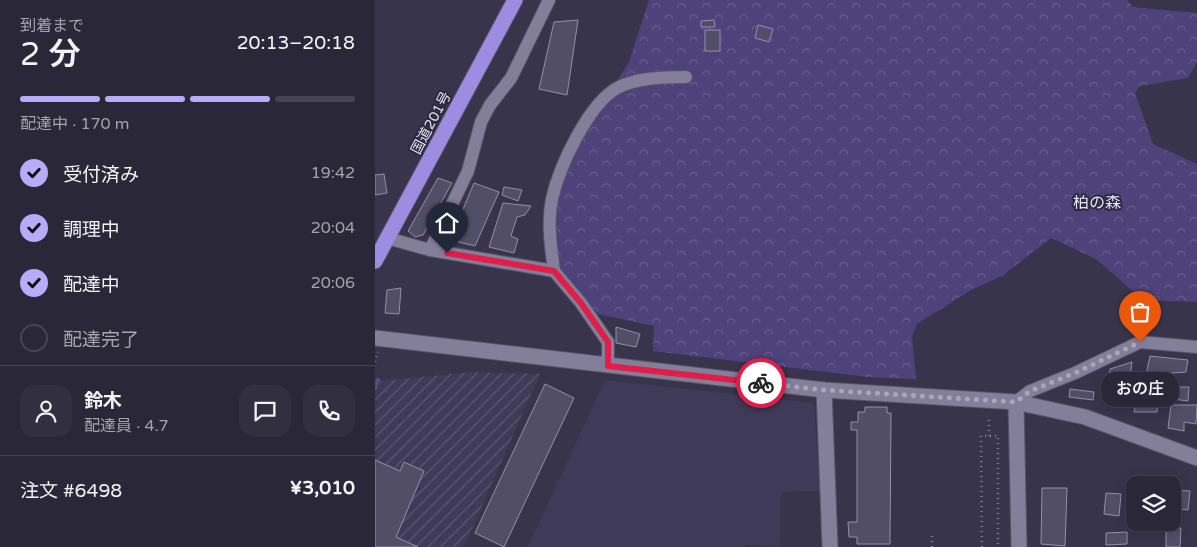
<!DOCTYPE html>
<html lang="ja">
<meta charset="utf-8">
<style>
:root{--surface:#2a2739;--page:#322f41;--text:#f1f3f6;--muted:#a5a5ae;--line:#464453;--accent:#b8abf7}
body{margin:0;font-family:"Varela Round","Noto Sans JP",sans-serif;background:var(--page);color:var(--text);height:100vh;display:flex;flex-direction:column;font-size:19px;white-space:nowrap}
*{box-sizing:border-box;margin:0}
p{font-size:16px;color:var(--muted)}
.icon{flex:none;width:28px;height:28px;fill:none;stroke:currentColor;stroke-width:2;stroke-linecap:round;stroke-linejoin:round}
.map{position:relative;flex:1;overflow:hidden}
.side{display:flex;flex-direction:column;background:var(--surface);width:375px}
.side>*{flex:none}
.fabs{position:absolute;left:751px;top:476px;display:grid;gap:10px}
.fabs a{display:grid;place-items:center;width:55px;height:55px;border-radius:10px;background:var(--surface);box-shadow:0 2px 12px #0003,0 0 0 1px var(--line);font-size:25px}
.pin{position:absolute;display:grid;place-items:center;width:42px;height:42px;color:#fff;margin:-51px -21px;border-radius:50% 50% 50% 0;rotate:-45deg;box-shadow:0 0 5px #0007}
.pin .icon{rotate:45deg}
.courier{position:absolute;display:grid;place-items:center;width:50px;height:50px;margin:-25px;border:4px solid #e11d48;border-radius:50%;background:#fff;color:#222;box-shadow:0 1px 6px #0007}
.bubble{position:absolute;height:35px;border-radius:15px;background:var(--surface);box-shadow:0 2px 12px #0003,0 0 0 1px var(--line);font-size:16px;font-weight:600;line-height:35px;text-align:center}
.head em{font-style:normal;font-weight:600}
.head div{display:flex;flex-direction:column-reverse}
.head{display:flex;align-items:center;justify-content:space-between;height:85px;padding:0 20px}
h1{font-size:32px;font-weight:600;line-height:38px}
.bar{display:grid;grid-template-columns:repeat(4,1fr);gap:8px 5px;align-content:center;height:60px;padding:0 20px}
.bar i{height:6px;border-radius:4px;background:var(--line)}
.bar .active{background:var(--accent)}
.bar p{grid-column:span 4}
.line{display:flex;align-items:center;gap:12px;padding:0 20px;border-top:1px solid var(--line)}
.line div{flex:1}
.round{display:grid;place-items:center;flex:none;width:52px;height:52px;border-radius:15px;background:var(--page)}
ol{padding:0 20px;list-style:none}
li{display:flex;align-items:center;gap:15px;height:55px}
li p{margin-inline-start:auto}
li .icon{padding:5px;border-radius:50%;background:var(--accent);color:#111;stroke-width:4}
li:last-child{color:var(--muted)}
li i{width:28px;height:28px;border:2px solid var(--line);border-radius:50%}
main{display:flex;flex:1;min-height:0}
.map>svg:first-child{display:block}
</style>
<main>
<section class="side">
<div class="head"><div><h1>2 分</h1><p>到着まで</p></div><em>20:13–20:18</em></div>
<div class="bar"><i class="active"></i><i class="active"></i><i class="active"></i><i></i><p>配達中 · 170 m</p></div>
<ol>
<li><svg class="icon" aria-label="check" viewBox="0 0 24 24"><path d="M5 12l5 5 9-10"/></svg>受付済み<p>19:42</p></li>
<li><svg class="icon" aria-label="check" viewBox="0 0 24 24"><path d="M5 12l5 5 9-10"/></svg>調理中<p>20:04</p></li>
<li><svg class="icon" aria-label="check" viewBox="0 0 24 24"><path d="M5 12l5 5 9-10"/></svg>配達中<p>20:06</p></li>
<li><i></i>配達完了</li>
</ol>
<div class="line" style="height:90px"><a class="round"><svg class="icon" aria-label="person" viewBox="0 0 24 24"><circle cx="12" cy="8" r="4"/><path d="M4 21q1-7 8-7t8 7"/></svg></a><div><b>鈴木</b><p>配達員 · 4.7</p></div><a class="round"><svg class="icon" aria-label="chat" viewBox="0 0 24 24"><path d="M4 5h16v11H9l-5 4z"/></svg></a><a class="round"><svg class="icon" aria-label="phone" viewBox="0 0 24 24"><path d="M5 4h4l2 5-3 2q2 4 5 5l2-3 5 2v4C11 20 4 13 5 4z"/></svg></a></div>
<div class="line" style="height:65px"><div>注文 #6498</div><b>¥3,010</b></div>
</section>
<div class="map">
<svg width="822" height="547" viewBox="0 0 822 547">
<defs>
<pattern id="industrial-furrows" width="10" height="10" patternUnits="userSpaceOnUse" patternTransform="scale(1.25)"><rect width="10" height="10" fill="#403a59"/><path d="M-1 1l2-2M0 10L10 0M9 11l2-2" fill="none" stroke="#5c5671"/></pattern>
<pattern id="forest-crowns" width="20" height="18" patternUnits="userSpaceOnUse" patternTransform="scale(1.25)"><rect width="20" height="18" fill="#4e427b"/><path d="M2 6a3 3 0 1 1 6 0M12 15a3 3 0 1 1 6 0" fill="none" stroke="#685d8e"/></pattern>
</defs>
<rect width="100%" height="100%" fill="#38344c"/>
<polygon fill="#403a59" points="230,380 439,403 445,491 406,492 405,547 371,545 370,547 153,547"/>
<polygon fill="url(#industrial-furrows)" points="96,372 165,374 89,547 0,547 0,395 6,381"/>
<polygon fill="url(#forest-crowns)" points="274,0 752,0 758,7 822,13 822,62 813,78 765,86 760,93 778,144 822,164 822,302 768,300 721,259 676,238 627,276 596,290 542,324 537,337 541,379 493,377 278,351 279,326 223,314 185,269 179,227 182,199 194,166 209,134 254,62"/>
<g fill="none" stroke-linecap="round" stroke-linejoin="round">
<polyline stroke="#5d4a80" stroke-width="4.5" points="0,388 3,380"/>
</g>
<g fill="#524e68" stroke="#938fac">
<polygon points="203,20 192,95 164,89 179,22"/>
<polygon points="339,20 340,27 326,27 326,21"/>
<polygon points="383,25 398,29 394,42 380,38"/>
<rect x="330" y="30" width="15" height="21"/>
<polygon points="9,174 12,193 0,195 0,175"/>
<polygon points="63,178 77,183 48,235 40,237 33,231"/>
<polygon points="99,183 124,192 100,246 75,240"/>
<polygon points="129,187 147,190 143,201 127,195"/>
<polygon points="128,203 156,206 150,215 142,217 136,236 143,239 139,253 114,247"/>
<polygon points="26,288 24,314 10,313 12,290"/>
<polygon points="241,327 265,334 261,347 241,343"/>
<polygon points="775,356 813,360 811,372 771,375"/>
<polygon points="757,362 753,392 733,393 735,369"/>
<polygon points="170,384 199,398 129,547 100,533"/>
<polygon points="763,384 784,388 782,412 759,412"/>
<polygon points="800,387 814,387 813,401 798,399"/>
<polygon points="695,389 719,392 718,400 694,397"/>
<polygon points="796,405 822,405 821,424 809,422 809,431 793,428"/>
<polygon points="490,407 512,407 512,413 516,413 515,544 482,544 482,537 474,537 473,522 482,522 482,430 476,430 476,422 483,422 483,412 490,412"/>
<polygon points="0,460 25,471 29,462 49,471 21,537 43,547 0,547"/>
<polygon points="667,488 692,488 690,546 666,544"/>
<polygon points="798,490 815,491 813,510 798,508"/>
<polygon points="731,493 746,494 744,516 729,514"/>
<polygon points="791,528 806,528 805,547 791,547"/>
<polygon points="752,532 752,544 731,545 731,533"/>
</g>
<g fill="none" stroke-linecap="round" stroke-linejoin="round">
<defs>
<g id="street">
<polyline points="12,238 55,250 179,271 206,303 233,342 233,366"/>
<polyline points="55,250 93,171 106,122 115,105 136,78 174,0"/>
<path d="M 179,271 C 176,247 172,223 177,199 C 184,167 214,102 244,87 C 265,77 288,78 311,77"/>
<polyline points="641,402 655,391 700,373 765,342 822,347"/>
</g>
<g id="secondary">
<polyline points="0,338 449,390 641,402 710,417 822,458"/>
<polyline points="449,390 455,547"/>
<polyline points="641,402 644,547"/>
</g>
<polyline id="highway" points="0,261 140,0"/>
</defs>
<use href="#street" stroke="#575368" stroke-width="14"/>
<use href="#secondary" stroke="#575368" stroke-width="17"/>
<use href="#highway" stroke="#575368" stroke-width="17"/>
<g stroke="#817e92" stroke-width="2.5" stroke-dasharray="1 4" stroke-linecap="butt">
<polyline points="0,362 3,352"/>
<polyline points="614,436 614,417"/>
<polyline points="557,547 557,534"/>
<polyline points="607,547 606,436 623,436 623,547"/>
</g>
<use href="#street" stroke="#837f9b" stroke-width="12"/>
<use href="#secondary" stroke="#837f9b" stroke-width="15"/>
<use href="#highway" stroke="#9d8de0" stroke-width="15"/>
</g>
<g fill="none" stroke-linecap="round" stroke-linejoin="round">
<polyline stroke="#a9a6b9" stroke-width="5" stroke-dasharray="0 9" points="386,383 449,390 641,402 655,391 700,373 765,342"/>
<polyline stroke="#e11d48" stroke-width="6" points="72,253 179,271 206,303 233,342 233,366 386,383"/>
</g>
<g text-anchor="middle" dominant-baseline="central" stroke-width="4" stroke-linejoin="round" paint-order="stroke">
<g font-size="14" fill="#e6e4f4" stroke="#2e2a41">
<text transform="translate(56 123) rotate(-62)">国道201号</text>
</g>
<g font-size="16" fill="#e6e4f4" stroke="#2e2a41">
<text x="722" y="203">柏の森</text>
</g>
</g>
</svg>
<div class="fabs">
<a><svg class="icon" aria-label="layers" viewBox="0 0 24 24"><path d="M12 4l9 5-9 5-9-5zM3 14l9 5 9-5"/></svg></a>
</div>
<div class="pin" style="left:765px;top:342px;background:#ea580c"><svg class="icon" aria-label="bag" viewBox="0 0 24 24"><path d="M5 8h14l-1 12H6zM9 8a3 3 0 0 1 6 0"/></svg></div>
<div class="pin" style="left:72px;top:253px;background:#1f2937"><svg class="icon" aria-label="home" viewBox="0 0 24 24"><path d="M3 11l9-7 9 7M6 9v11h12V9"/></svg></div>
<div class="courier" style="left:386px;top:383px"><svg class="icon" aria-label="bike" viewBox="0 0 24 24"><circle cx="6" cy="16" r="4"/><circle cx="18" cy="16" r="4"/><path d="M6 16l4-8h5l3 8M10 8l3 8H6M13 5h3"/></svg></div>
<div class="bubble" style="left:726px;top:372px;width:78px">おの庄</div>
</div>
</main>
